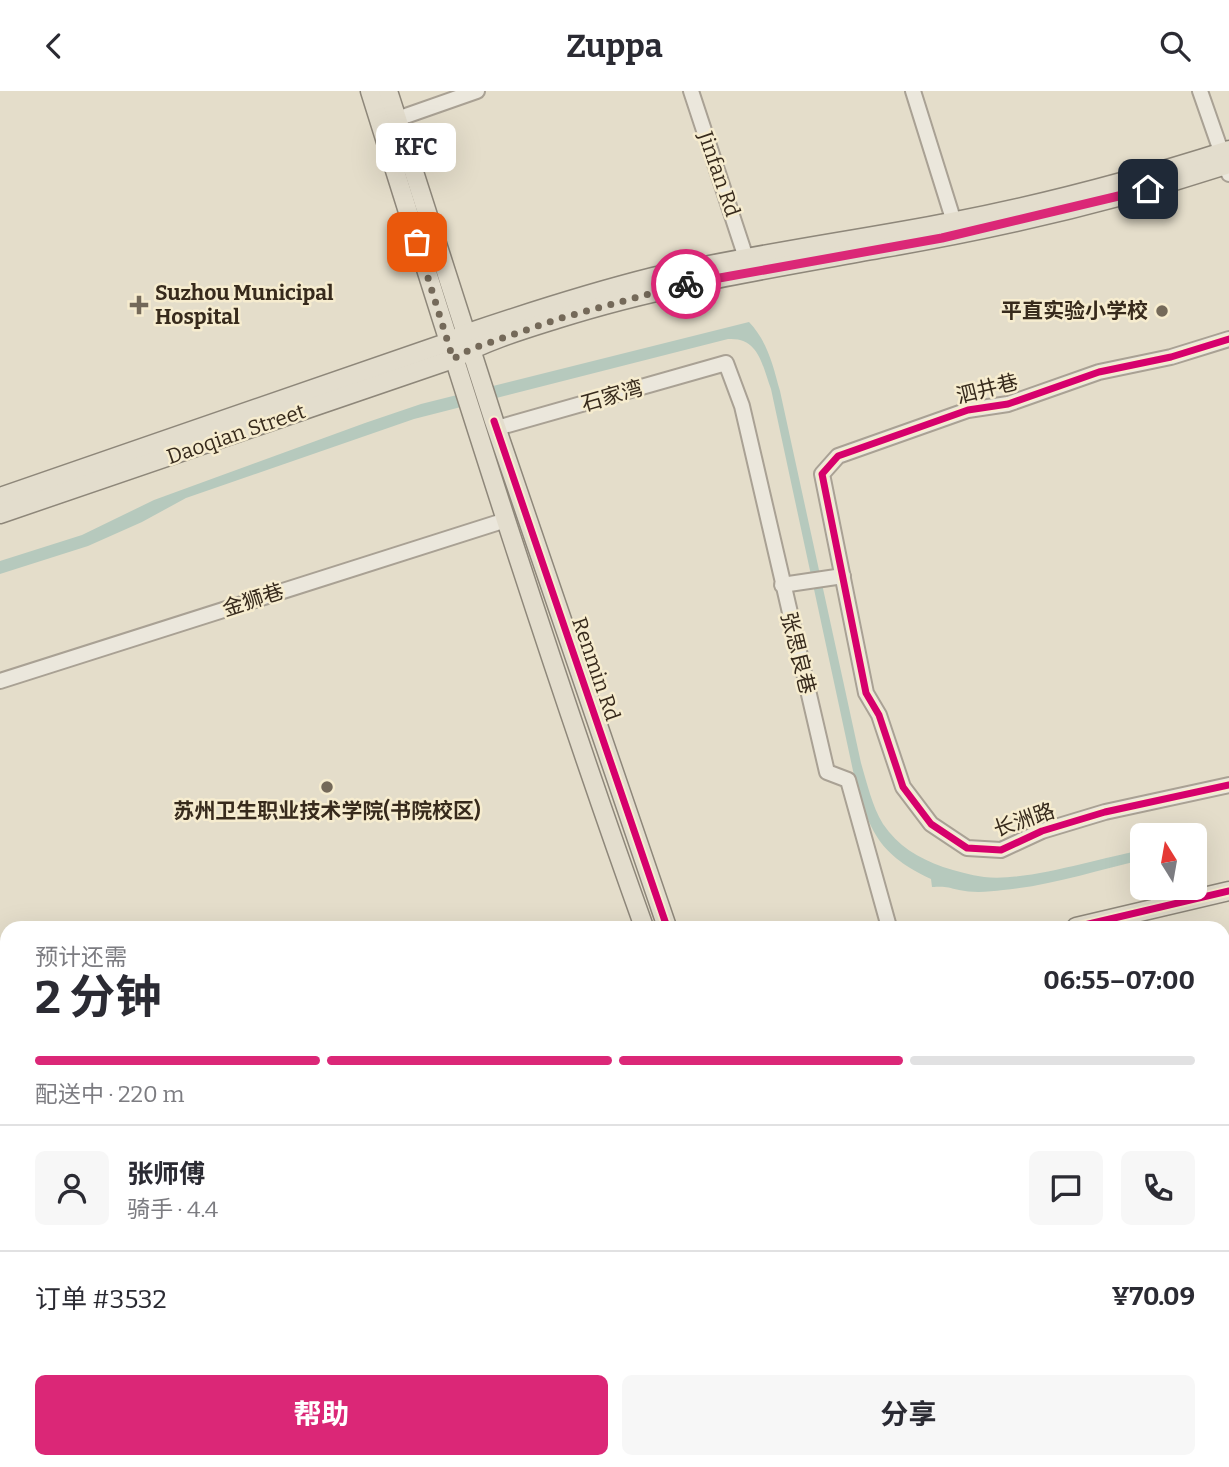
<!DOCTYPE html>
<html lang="zh">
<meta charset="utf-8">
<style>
:root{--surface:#fff;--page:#f7f7f7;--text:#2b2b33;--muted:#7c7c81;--line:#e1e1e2;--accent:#db2777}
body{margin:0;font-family:Bitter,"Noto Sans SC",serif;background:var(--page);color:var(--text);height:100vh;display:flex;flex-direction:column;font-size:26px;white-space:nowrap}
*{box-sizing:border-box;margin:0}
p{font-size:23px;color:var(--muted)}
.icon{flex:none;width:38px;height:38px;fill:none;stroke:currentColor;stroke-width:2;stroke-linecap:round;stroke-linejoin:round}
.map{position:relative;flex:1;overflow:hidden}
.details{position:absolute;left:0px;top:830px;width:1230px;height:548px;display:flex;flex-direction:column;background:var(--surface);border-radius:21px 21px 0 0;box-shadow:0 7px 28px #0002}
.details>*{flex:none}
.needle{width:46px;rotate:349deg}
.buttons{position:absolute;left:1130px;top:732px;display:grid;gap:14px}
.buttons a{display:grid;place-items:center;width:77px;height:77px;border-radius:10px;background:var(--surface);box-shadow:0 7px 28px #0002;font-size:35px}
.pin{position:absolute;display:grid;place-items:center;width:60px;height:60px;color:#fff;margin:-30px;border-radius:14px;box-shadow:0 4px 10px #0006}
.courier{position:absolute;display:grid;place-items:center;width:70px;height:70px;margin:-35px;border:5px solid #db2777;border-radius:50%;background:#fff;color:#222;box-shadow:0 2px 9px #0007}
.bubble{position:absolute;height:49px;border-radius:10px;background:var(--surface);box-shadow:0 7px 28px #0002;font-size:23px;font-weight:700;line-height:49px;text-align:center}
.summary em{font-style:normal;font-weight:700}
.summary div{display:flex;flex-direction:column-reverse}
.summary{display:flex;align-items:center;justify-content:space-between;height:119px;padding:0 35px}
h1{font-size:46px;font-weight:700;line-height:52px}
.bar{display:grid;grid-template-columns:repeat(4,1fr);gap:10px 7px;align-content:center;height:84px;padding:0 35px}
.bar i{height:9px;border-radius:5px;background:var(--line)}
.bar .selected{background:var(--accent)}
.bar p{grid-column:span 4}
.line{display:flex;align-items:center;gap:18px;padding:0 35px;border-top:2px solid var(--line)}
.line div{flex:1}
.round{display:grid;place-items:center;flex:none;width:74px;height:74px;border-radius:10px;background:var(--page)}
.button{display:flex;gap:14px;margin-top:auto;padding:14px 35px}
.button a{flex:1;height:80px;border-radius:10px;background:var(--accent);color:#fff;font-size:28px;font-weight:700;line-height:80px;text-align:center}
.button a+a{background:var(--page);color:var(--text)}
header{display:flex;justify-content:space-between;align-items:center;height:91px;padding:0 35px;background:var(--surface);font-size:32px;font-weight:700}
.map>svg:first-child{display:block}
</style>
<header><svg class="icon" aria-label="back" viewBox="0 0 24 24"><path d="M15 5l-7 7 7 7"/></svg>Zuppa<svg class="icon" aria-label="search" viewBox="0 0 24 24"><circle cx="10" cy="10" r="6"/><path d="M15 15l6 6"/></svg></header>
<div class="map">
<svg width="1229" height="1376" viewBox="0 0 1229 1376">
<rect width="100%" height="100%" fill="#e4ddca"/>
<path fill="#b6c9bd" d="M 749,231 C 768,251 773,275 780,300 L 861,672 C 867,692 872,715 883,733 C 898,755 918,767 943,776 C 956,780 970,784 984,786 C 1027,791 1098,767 1143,759 L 1143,769 C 1097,779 1050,795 1003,799 C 989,801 972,802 959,799 C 947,796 945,795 932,796 L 931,788 C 880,764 870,742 855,689 L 771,298 C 762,274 759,246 728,248 L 414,328 L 186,407 L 142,431 L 88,455 L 0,483 L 0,470 L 82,444 L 154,409 L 365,332 L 421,313 Z"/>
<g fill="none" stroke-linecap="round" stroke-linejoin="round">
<defs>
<g id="minor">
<polyline points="691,0 749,176"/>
<polyline points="913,0 954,131"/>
<polyline points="1200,0 1229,83"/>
<polyline points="397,28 477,0"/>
<polyline points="1229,248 1171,266 1099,281 1008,313 968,319 838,365 822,383 866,602 879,624 903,696 931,733 967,757 1001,759 1042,740 1105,721 1229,694"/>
<polyline points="497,337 726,272 742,315 827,681 848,689 889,836"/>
<polyline points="782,494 843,485"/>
<polyline points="0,590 506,429"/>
<polyline points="0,961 7,979"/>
<polyline points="1223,1178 1229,1176"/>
<polyline points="1223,1342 1229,1341"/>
<polyline points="32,1370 34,1376"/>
<polyline points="906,1370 908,1376"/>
<polyline points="1087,1376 1110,1370"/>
</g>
<g id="major">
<path d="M 370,0 C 458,280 545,560 644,836"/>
<polyline points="388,0 494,330 667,836"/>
<path d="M 0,406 L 449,251 L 465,243 C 527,222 589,202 653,186 C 752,163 852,150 951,131 C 1045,113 1138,88 1229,59"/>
<path d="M 0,423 L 453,268 C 485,250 522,239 557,228 C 664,194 774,177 884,157 C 1000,137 1116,110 1229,73"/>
<polyline points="1076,836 1229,800"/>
<polyline points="0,1308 7,1306"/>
<polyline points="835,1370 837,1376"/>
<polyline points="860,1370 862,1376"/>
</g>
</defs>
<use href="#minor" stroke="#a9a194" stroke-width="18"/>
<use href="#major" stroke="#8e877a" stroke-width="21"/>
<use href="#minor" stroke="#ebe7dc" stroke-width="14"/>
<use href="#major" stroke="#e3ddcd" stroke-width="18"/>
<defs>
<g id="cycleway">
<polyline points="1229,248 1171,266 1099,281 1008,313 968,319 838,365 822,383 866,602 879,624 903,696 931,733 967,757 1001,759 1042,740 1105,721 1229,694"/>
<polyline points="494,330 667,836"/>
<polyline points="1076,836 1229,800"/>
</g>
</defs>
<use href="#cycleway" stroke="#f6eccf" stroke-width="11"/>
<use href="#cycleway" stroke="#d6006c" stroke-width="7"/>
</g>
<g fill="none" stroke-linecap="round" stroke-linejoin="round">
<polyline stroke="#746959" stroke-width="7" stroke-dasharray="0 12.6" points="417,151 453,268 471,258 561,227 686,193"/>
<polyline stroke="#db2777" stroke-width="9" points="686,193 942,147 1148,98"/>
</g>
<g fill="#746959" stroke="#f6eccf" stroke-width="2.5">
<path d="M135.5 203.5h7v7h7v7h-7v7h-7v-7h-7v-7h7z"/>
<circle cx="1162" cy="220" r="7"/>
<circle cx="327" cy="696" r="7"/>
</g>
<g text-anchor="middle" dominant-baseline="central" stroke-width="5" stroke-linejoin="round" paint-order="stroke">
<g font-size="21" fill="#372a1c" stroke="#f6eccf">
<text transform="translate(719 83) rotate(71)">Jinfan Rd</text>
<text transform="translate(987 298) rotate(-14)">泗井巷</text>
<text transform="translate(612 305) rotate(-16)">石家湾</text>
<text transform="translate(236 343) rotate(-19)">Daoqian Street</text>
<text transform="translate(253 509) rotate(-18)">金狮巷</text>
<text transform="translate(798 562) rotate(76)">张思良巷</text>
<text transform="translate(596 578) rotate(71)">Renmin Rd</text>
<text transform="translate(1024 729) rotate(-19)">长洲路</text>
</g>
<g font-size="21" font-weight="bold" fill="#372a1c" stroke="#f6eccf" text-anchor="start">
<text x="155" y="202">Suzhou Municipal<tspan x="155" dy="24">Hospital</tspan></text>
<text x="1148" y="220" text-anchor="end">平直实验小学校</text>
<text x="327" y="720" text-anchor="middle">苏州卫生职业技术学院(书院校区)</text>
</g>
</g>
</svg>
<div class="buttons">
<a><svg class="needle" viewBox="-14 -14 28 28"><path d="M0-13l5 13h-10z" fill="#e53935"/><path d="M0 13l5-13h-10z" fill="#7c7c81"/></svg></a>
</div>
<div class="pin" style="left:417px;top:151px;background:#ea580c"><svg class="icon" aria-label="bag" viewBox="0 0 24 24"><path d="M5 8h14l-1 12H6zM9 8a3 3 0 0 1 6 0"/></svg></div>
<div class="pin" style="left:1148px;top:98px;background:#1f2937"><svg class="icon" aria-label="home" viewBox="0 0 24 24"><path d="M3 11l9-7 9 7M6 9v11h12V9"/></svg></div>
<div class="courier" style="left:686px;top:193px"><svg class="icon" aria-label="bike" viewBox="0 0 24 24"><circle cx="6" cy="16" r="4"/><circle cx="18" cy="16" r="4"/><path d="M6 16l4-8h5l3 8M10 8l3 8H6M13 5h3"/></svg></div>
<div class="bubble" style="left:376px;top:32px;width:80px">KFC</div>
<section class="details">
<div class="summary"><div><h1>2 分钟</h1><p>预计还需</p></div><em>06:55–07:00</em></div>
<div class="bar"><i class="selected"></i><i class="selected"></i><i class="selected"></i><i></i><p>配送中 · 220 m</p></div>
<div class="line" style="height:126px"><a class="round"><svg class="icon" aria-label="person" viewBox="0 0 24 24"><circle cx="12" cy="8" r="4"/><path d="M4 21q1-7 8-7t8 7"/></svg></a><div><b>张师傅</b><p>骑手 · 4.4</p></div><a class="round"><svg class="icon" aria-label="chat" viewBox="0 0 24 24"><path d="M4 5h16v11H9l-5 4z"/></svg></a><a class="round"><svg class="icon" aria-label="phone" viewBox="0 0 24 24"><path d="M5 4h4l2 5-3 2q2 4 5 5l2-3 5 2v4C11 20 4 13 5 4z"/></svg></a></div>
<div class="line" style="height:91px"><div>订单 #3532</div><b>¥70.09</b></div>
<div class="button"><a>帮助</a><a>分享</a></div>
</section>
</div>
